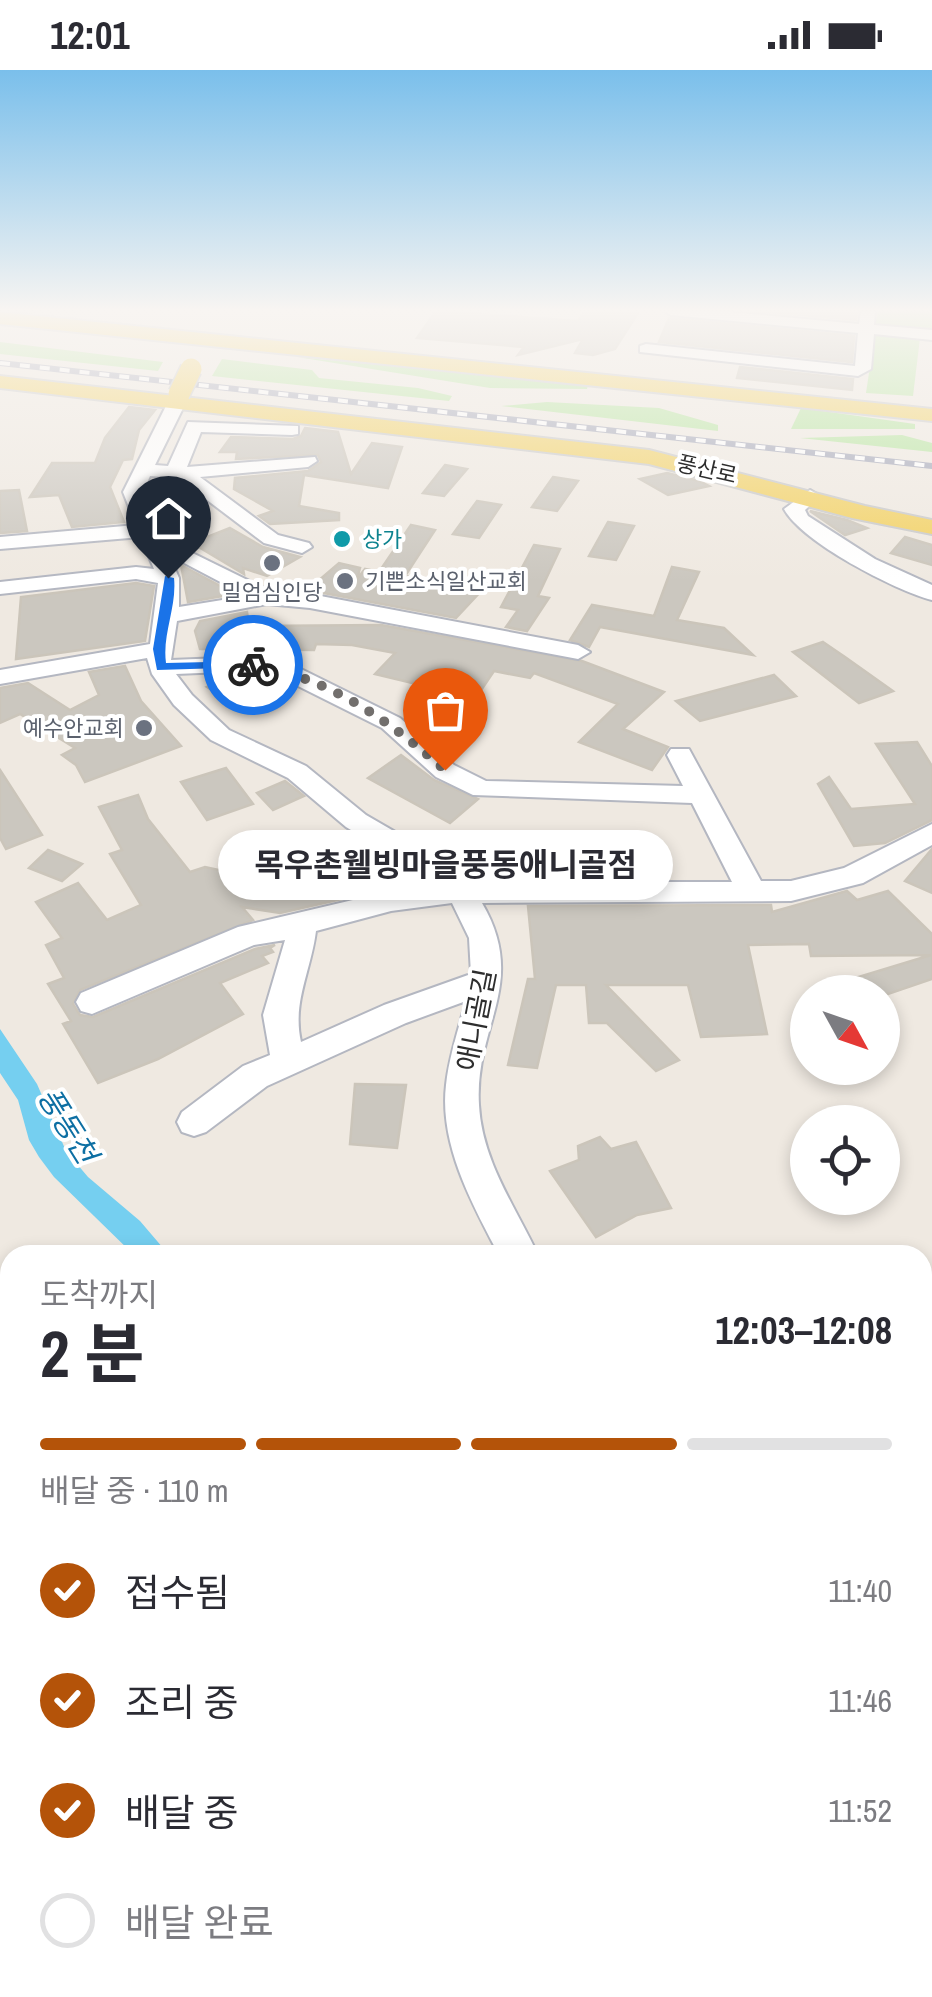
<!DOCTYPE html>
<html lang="ko">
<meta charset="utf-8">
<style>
:root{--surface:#fff;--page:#f2f2f3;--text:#2b2b33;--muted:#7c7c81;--line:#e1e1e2;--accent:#b45309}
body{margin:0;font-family:"Archivo Narrow","Noto Sans KR",sans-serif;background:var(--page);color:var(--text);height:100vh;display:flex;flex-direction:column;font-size:38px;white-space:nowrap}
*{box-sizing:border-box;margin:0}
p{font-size:32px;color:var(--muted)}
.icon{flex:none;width:55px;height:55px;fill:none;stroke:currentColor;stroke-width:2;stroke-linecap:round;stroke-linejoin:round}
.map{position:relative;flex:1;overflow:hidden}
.drawer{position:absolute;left:0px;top:1175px;width:932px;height:752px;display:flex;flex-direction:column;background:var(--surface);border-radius:30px 30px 0 0;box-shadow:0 5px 15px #0003}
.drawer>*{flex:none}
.needle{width:65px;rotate:130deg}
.tools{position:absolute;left:790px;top:905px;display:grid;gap:20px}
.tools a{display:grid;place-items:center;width:110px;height:110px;border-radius:50%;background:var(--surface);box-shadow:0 5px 15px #0003;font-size:50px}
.pin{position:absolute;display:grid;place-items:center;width:85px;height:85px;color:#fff;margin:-102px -42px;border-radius:50% 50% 50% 0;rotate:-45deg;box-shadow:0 0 10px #0007}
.pin .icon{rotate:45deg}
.courier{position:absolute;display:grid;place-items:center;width:100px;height:100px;margin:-50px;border:8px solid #1a73e8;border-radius:50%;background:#fff;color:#222;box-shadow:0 2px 12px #0007}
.bubble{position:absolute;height:70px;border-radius:35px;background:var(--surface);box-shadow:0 5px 15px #0003;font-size:32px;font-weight:700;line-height:70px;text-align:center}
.overview em{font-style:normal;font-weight:700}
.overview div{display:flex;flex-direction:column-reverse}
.overview{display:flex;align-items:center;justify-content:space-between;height:170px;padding:0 40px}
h1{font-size:65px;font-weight:700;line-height:75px}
.bar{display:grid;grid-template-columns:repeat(4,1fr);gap:15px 10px;align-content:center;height:120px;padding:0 40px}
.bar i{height:12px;border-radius:8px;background:var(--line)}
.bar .active{background:var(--accent)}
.bar p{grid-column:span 4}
ol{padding:0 40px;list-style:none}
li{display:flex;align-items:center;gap:30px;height:110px}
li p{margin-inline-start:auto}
li .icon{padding:10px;border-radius:50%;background:var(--accent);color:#fff;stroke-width:4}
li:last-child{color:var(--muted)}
li i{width:55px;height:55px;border:5px solid var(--line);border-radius:50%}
.status{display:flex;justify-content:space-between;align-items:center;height:70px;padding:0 50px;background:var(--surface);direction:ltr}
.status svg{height:28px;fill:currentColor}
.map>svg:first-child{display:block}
</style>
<div class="status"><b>12:01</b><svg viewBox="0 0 49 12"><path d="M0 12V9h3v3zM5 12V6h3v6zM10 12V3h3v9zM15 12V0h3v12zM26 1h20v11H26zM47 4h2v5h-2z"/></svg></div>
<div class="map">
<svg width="932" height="1927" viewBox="0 0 932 1927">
<rect width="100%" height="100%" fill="#efe9e1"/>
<g fill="#b6e59e">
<polygon points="878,241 932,241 932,261 875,256"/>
<polygon points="875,263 920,268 913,326 866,323"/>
<polygon points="0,272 163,292 158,301 0,284"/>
<polygon points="297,287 588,315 587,319 490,318"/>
<polygon points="222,289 312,300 319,308 418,318 452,326 449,331 212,306"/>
<polygon points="547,332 659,338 718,355 718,361 501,336"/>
<polygon points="801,338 915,354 915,359 791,359"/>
<polygon points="902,365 932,373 932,382 800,368"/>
</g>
<polygon fill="#75cff0" points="0,959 37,1014 66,1081 88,1107 140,1151 169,1185 134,1185 54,1107 39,1087 29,1070 18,1030 0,1003"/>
<g fill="#cbc7bf" stroke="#cbc5ba" stroke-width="2.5">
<polygon points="436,241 578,251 585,241 638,243 615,279 593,285 575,283 583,269 518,285 524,277 417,268"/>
<polygon points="758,241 857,241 856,250"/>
<polygon points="669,248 854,266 852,292 659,272"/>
<polygon points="740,297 853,309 852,320 737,308"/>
<polygon points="129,337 155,340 139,360 132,389 123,390 110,417 124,452 72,457 59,425 30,427 52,393 95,393 105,368"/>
<polygon points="305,358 338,362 351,404 372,373 402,377 388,418 304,405 299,436 339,443 339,450 270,454 259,446 273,441 234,419 235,408 308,401 321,392 318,385 236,389 237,382 220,382 231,367 293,369 301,366"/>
<polygon points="445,395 467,399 444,426 423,423"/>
<polygon points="667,403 699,411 709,416 668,425 640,409"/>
<polygon points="553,407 578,411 557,441 532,437"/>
<polygon points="155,411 177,412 199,429 157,434"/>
<polygon points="19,420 27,461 0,463 0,421"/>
<polygon points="477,431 501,435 479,468 453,464"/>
<polygon points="810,441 847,450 867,458 845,465"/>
<polygon points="608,452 634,456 616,490 589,486"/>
<polygon points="411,455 435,460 405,506 482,520 456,548 318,522 321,519 311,517 339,493 360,498 357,509 365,499 379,502"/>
<polygon points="230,458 263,477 300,487 267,506 243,498 244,504 192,473"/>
<polygon points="905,467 932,475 932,495 891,483"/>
<polygon points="534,475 560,479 538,526 549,528 527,561 506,557 518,540 501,537"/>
<polygon points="181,495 235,524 188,532"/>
<polygon points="672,497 699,502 677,550 724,558 753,585 600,557 589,577 570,570 592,535 654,546"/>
<polygon points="136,513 154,516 145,571 16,589 21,527"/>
<polygon points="247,542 249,556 381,555 582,591 664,622 623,659 668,677 652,700 579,672 618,634 534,603 530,608 494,601 471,635 448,629 454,623 375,604 395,583 352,575 316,574 314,580 200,579 195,561 200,551"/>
<polygon points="823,572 845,587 893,621 859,633 793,582"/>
<polygon points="125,596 141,631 181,676 85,712 76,695 62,685 75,678 20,644 0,653 0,618 28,613 70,640 99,625 89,602"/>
<polygon points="234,605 260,612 228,630 207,617"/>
<polygon points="774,605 796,626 700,651 676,631"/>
<polygon points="917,672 932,696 932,750 885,773 854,776 818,714 829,707 851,739 915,734 876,674"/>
<polygon points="401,685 434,710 478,729 450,753 368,708"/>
<polygon points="226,698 253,734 207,750 181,712"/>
<polygon points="0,700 42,765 6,779 0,768"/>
<polygon points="285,711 304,726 273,740 257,723"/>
<polygon points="138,725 148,749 190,802 205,797 274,812 322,811 370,776 409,799 382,818 377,814 346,828 280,843 242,837 253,850 80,920 73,934 80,945 93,947 255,879 275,875 270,878 273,882 262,886 268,893 220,913 243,944 158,989 98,1013 63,954 71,951 48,914 64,908 46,875 62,868 36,832 78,813 107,850 141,835 110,784 122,780 99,737"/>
<polygon points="932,779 932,823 905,811"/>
<polygon points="48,780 82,794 62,811 29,798"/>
<polygon points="847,821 857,830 888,821 932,864 932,909 882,926 882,922 823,922 822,918 931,885 811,886 809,874 748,875 767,964 701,967 688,915 606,915 679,990 656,1001 607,953 589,953 586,915 556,915 537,998 508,995 528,909 535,909 528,836 771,835 772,842"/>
<polygon points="355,1014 406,1015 397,1078 350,1074"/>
<polygon points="600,1067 611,1079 636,1072 671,1138 637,1145 596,1167 550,1101 579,1090 578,1076"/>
</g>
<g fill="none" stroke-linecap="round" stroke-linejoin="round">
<defs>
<g id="minor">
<polygon points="664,241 719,241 859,254 861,241 875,241 874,255 932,260 932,270 874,264 871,299 858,306 640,282 640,276 646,274 855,296 858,263 671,245"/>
<path d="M 177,327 L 186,332 L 155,395 L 168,396 L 188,352 L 298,356 L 298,364 L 292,365 L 201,362 L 187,397 L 315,387 L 317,391 L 308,397 L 200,407 L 278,465 L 309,473 L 312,477 L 302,483 L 264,473 L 178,408 L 150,406 L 143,422 L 162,468 L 270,521 L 310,524 L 578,575 L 590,582 L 578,589 L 310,538 L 267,534 L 177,551 L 171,590 L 247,587 L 297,597 L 400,648 L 454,695 L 486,711 L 683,716 L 667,685 L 671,679 L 689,679 L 761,811 L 791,811 L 844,798 L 932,754 L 932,775 L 863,813 L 791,831 L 482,833 C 529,913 474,956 479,1035 C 482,1091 515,1136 538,1185 L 499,1185 C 472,1134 439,1074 446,1015 C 449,986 459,958 466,931 L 406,953 L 267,1016 L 206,1062 L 194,1066 L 182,1062 L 177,1052 L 182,1042 L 243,996 L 270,985 L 263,945 L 285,870 L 254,875 L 92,944 L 81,941 L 76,932 L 81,923 L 238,857 L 391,821 L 441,814 L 346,757 L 288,708 L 211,670 L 174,635 L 152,604 L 147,588 L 0,614 L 0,600 L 150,574 L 158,513 L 136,509 L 0,524 L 0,512 L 136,497 L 154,499 L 141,467 L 0,479 L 0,467 L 136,455 L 123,422 L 168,332 ZM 169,485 L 247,526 L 179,537 L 179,508 ZM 247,601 L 282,608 L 382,658 L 436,707 L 473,725 L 692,733 L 732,812 L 469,812 L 461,800 L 366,745 L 306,696 L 229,660 L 192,625 L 176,604 ZM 452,833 L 469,868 L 471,904 L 384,935 L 301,972 C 292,932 311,901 316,861 L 391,841 Z"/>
<path d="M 810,420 L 820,426 L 805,440 L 808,446 L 875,489 L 932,515 L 932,530 C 894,520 802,472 784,439 Z"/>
<polygon points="922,1364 932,1365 932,1407 922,1406"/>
<polygon points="577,1918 634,1918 638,1927 581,1927"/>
</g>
<g id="major">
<polygon points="0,242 932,339 932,351 0,254"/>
<polygon points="0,306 649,380 865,436 932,450 932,464 852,448 649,394 0,318"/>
</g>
</defs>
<use href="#minor" stroke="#b4b7c1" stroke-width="4"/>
<use href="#major" stroke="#c9c9c9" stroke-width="4"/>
<use href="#minor" fill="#fff" fill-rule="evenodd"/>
<use href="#major" fill="#f2d163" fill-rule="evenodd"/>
<defs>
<polyline id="rail" points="0,293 932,396"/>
</defs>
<use href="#rail" stroke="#a3a6b8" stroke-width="6"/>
<use href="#rail" stroke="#fff" stroke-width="4" stroke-dasharray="10" stroke-linecap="butt"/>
<defs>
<polyline id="major-bridge" points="179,324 191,299"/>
</defs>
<use href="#major-bridge" stroke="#c9c9c9" stroke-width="24" stroke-linecap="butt"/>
<use href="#major-bridge" stroke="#f2d163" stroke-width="21"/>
</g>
<linearGradient id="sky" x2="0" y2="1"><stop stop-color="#7abfeb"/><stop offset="0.47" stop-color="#f8f5f2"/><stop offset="1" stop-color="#f8f5f2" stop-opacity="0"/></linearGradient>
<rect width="932" height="511" fill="url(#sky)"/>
<path fill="#1a73e8" d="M 165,506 L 174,508 C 177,537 162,564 166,593 L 253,591 L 257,597 L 157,600 L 153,579 Z"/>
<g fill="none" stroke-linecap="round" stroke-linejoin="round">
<path stroke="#726f6d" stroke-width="10" stroke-dasharray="0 18" d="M 253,595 C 328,607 390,651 445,700"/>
</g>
<circle fill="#0f9aa8" stroke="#fff" stroke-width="4" cx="342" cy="469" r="10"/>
<g fill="#6b7280" stroke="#fff" stroke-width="4">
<circle cx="272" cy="493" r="10"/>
<circle cx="345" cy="511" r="10"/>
<circle cx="144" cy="658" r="10"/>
</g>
<g text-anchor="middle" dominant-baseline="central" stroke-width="8" stroke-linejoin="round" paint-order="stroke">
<g font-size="22" fill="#2e2e2e" stroke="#fff">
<text transform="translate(707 399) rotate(13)">풍산로</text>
</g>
<g font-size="22" fill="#0d838f" stroke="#fff" text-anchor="start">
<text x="362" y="469">상가</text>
</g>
<g font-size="22" fill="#5b616d" stroke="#fff" text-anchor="start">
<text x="365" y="511">기쁜소식일산교회</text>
<text x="272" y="522" text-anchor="middle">밀엄심인당</text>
<text x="124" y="658" text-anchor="end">예수안교회</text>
</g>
<g font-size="28" fill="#2e2e2e" stroke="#fff">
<text transform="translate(476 950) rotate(-79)">애니골길</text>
</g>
<g font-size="30" font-style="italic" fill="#0d6fa3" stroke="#fff">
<text transform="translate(68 1055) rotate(58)">풍동천</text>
</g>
</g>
</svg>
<div class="tools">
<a><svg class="needle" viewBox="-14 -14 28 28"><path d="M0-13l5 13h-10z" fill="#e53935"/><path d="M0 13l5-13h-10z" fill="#7c7c81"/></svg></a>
<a><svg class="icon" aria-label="locate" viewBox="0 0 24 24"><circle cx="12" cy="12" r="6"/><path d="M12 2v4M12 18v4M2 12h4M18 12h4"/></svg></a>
</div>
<div class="pin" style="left:445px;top:700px;background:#ea580c"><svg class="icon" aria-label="bag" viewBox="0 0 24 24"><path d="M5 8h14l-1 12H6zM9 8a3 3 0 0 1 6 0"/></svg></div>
<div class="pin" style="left:168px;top:508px;background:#1f2937"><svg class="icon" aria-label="home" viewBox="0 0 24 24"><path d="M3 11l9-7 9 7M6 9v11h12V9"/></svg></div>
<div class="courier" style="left:253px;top:595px"><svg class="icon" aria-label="bike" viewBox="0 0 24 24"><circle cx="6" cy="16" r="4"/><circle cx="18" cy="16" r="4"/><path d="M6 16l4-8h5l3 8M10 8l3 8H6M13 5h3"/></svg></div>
<div class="bubble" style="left:218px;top:760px;width:455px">목우촌웰빙마을풍동애니골점</div>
<section class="drawer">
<div class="overview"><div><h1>2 분</h1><p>도착까지</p></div><em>12:03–12:08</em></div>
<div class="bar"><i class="active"></i><i class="active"></i><i class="active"></i><i></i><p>배달 중 · 110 m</p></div>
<ol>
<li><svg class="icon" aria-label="check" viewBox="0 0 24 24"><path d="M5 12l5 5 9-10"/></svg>접수됨<p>11:40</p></li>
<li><svg class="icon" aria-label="check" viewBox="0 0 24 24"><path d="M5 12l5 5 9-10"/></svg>조리 중<p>11:46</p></li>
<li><svg class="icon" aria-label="check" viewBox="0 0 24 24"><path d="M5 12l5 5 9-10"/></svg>배달 중<p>11:52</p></li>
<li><i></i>배달 완료</li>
</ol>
</section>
</div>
